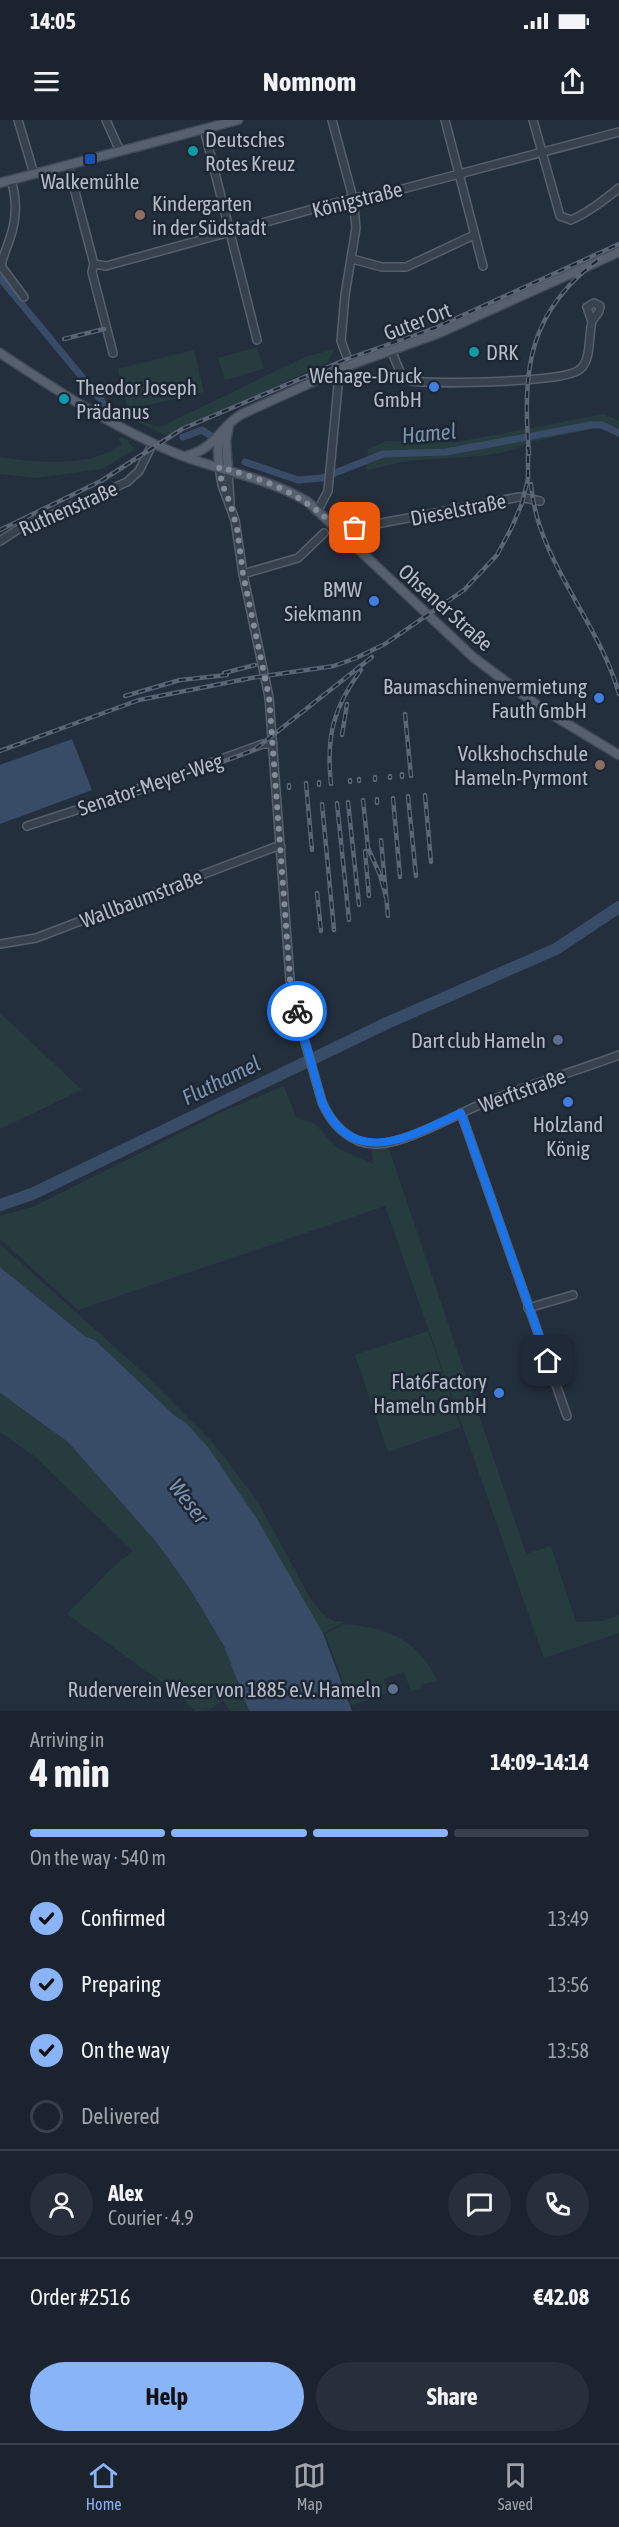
<!DOCTYPE html>
<meta charset="utf-8">
<style>
:root{--surface:#1b232e;--page:#282f3a;--text:#f1f3f6;--muted:#a0a4aa;--line:#39404a;--accent:#8ab4f8}
body{margin:0;font-family:"Asap Condensed",sans-serif;background:var(--page);color:var(--text);height:100vh;display:flex;flex-direction:column;font-size:22px;white-space:nowrap}
*{box-sizing:border-box;margin:0}
p{font-size:20px;color:var(--muted)}
.icon{flex:none;width:33px;height:33px;fill:none;stroke:currentColor;stroke-width:2;stroke-linecap:round;stroke-linejoin:round}
.map{position:relative;height:1591px;overflow:hidden}
.details{display:flex;flex-direction:column;background:var(--surface);flex:1}
.details>*{flex:none}
.pin{position:absolute;display:grid;place-items:center;width:51px;height:51px;color:#fff;margin:-26px;border-radius:12px;box-shadow:0 3px 9px #0006}
.courier{position:absolute;display:grid;place-items:center;width:60px;height:60px;margin:-30px;border:4px solid #1a73e8;border-radius:50%;background:#fff;color:#222;box-shadow:0 2px 8px #0007}
.summary em{font-style:normal;font-weight:700}
.summary div{display:flex;flex-direction:column-reverse}
.summary{display:flex;align-items:center;justify-content:space-between;height:102px;padding:0 30px}
h1{font-size:39px;font-weight:700;line-height:45px}
.bar{display:grid;grid-template-columns:repeat(4,1fr);gap:9px 6px;align-content:center;height:72px;padding:0 30px}
.bar i{height:8px;border-radius:4px;background:var(--line)}
.bar .active{background:var(--accent)}
.bar p{grid-column:span 4}
.line{display:flex;align-items:center;gap:15px;padding:0 30px;border-top:2px solid var(--line)}
.line div{flex:1}
.round{display:grid;place-items:center;flex:none;width:63px;height:63px;border-radius:32px;background:var(--page)}
ol{padding:0 30px;list-style:none}
li{display:flex;align-items:center;gap:18px;height:66px}
li p{margin-inline-start:auto}
li .icon{padding:6px;border-radius:50%;background:var(--accent);color:#111;stroke-width:4}
li:last-child{color:var(--muted)}
li i{width:33px;height:33px;border:3px solid var(--line);border-radius:50%}
.cta{display:flex;gap:12px;margin-top:auto;padding:12px 30px}
.cta a{flex:1;height:69px;border-radius:36px;background:var(--accent);color:#111;font-size:24px;font-weight:700;line-height:69px;text-align:center}
.cta a+a{background:var(--page);color:var(--text)}
.status{display:flex;justify-content:space-between;align-items:center;height:42px;padding:0 30px;background:var(--surface);direction:ltr}
.status svg{height:16px;fill:currentColor}
header{display:flex;justify-content:space-between;align-items:center;height:78px;padding:0 30px;background:var(--surface);font-size:27px;font-weight:700}
.tab-bar{display:flex;justify-content:space-around;align-items:center;height:84px;border-top:2px solid var(--line);background:var(--surface);font-size:16px;color:var(--muted)}
.tab-bar a{display:grid;justify-items:center;gap:3px}
.tab-bar .active{color:var(--accent)}
.map>svg:first-child{display:block}
</style>
<div class="status"><b>14:05</b><svg viewBox="0 0 49 12"><path d="M0 12V9h3v3zM5 12V6h3v6zM10 12V3h3v9zM15 12V0h3v12zM26 1h20v11H26zM47 4h2v5h-2z"/></svg></div>
<header><svg class="icon" aria-label="menu" viewBox="0 0 24 24"><path d="M4 6h16M4 12h16M4 18h16"/></svg>Nomnom<svg class="icon" aria-label="share" viewBox="0 0 24 24"><path d="M12 15V3M7 8l5-5 5 5M5 13v7h14v-7"/></svg></header>
<div class="map">
<svg width="619" height="1591" viewBox="0 0 619 1591">
<rect width="100%" height="100%" fill="#242f3e"/>
<g fill="#263c3f">
<polygon points="257,227 264,249 225,260 218,238"/>
<polygon points="335,229 327,243 166,315 124,296 160,307 305,237"/>
<polygon points="194,230 204,272 128,290 118,249"/>
<path d="M 604,294 L 619,301 L 619,317 L 606,309 L 597,308 L 531,322 C 497,341 441,336 403,342 C 390,344 378,348 366,351 L 368,329 L 386,321 L 457,322 Z"/>
<path d="M 121,317 L 128,320 L 134,330 L 102,349 L 35,358 L 0,354 L 0,337 C 41,343 86,348 122,325 L 119,319 Z"/>
<polygon points="0,893 82,970 0,1009"/>
<polygon points="284,966 296,997 315,1004 337,1028 373,1044 371,1024 387,1023 526,1434 551,1426 576,1502 603,1501 619,1495 619,1513 544,1538 385,1086 78,1190 0,1119 0,1096 35,1086 226,990"/>
<path d="M 0,1124 L 147,1256 L 215,1325 L 258,1382 L 311,1480 L 324,1495 L 334,1501 L 345,1502 L 323,1513 C 291,1461 262,1406 227,1355 C 212,1334 198,1310 175,1296 L 95,1220 L 86,1217 L 0,1147 Z"/>
<polygon points="428,1211 461,1307 388,1332 355,1235"/>
<polygon points="0,1273 68,1322 157,1423 190,1469 224,1526 249,1591 230,1591 223,1581 206,1591 195,1591 181,1576 67,1494 115,1445 133,1431 34,1336 0,1312"/>
<path d="M 345,1504 C 390,1509 418,1519 438,1562 L 435,1561 L 421,1565 L 421,1568 L 411,1571 L 404,1552 L 384,1559 L 388,1573 L 352,1585 L 325,1514 Z"/>
</g>
<g fill="#394c67">
<polygon points="72,619 92,670 0,704 0,645"/>
<polygon points="0,1147 86,1217 95,1220 175,1296 186,1303 208,1327 257,1399 323,1513 352,1591 249,1591 224,1526 190,1469 157,1423 68,1322 0,1273"/>
</g>
<g fill="none" stroke-linecap="round" stroke-linejoin="round">
<g stroke="#394c67" stroke-width="7">
<polyline points="0,158 106,286"/>
<polyline points="183,317 202,310 211,316"/>
<polyline points="245,342 298,360 322,358 383,334 446,332 591,305 602,305 619,313"/>
</g>
<polyline stroke="#394c67" stroke-width="12" points="0,1085 32,1074 387,903 556,829 619,787"/>
<defs>
<g id="minor">
<polyline points="18,0 34,54"/>
<polyline points="106,0 120,31"/>
<polyline points="332,0 353,78 356,108 345,175 341,221 350,245"/>
<polyline points="445,0 483,146"/>
<path d="M 533,0 L 560,96 L 571,100 C 589,92 604,80 619,68"/>
<polyline points="204,9 257,220"/>
<polyline points="68,45 94,144 92,152 113,233"/>
<path d="M 11,60 C 17,79 17,98 10,118 C 7,128 3,135 1,146 L 24,177"/>
<polyline points="352,139 382,147 406,147 474,115"/>
<polyline points="94,144 106,146 353,78 391,72 619,12"/>
<path d="M 391,230 L 401,254 L 411,261 C 437,264 561,263 579,250 C 592,241 588,216 592,202 C 594,196 600,194 600,186 L 594,183 L 587,187 L 592,202"/>
<path d="M 219,347 L 222,365 L 235,400 L 243,454 L 269,577 L 291,873 L 322,982 C 331,1004 351,1025 377,1024 C 408,1023 454,995 484,983 C 528,965 574,952 619,935"/>
<polyline points="228,350 230,383"/>
<polyline points="318,390 328,371 338,266"/>
<polyline points="343,414 355,408 519,377 540,381"/>
<polyline points="0,421 17,410 127,362 139,351 153,323"/>
<polyline points="243,454 298,438 324,413"/>
<polyline points="27,706 101,682 263,624 273,624"/>
<polyline points="0,824 36,818 275,727 281,727"/>
<polyline points="461,993 567,1296"/>
<polyline points="528,1188 573,1175"/>
</g>
<g id="major">
<polyline points="0,63 238,0"/>
<path d="M 0,233 C 56,270 112,307 175,333 C 219,351 267,357 308,382 L 473,537 L 541,588 L 619,635"/>
<path d="M 186,336 C 217,328 218,308 242,294 L 350,245 L 437,214 L 619,132"/>
<polyline points="219,347 218,331 219,316"/>
<polyline points="228,350 226,321 229,305"/>
</g>
</defs>
<use href="#minor" stroke="#565f6c" stroke-width="10"/>
<use href="#major" stroke="#414a57" stroke-width="11"/>
<use href="#minor" stroke="#38414e" stroke-width="7"/>
<use href="#major" stroke="#56606e" stroke-width="8"/>
<defs>
<g id="rail">
<polyline points="64,219 104,209"/>
<path d="M 529,334 C 522,250 528,190 601,138"/>
<path d="M 531,364 C 537,441 599,501 619,574"/>
<polyline points="0,410 101,361 182,309 347,239 435,208 619,124"/>
<polyline points="224,553 255,545"/>
<polyline points="125,576 180,560 227,555"/>
<polyline points="405,594 411,656"/>
<polyline points="342,615 347,584"/>
<polyline points="0,631 139,580 251,558 334,546 356,538 385,524 464,470 497,435 512,407 522,383 528,359 528,327"/>
<polyline points="402,654 402,657"/>
<polyline points="390,656 390,658"/>
<polyline points="375,657 375,660"/>
<polyline points="359,659 359,661"/>
<polyline points="350,660 350,662"/>
<polyline points="319,662 319,665"/>
<polyline points="306,663 312,730"/>
<path d="M 331,664 C 326,617 333,588 361,550"/>
<polyline points="289,665 289,668"/>
<polyline points="425,675 431,742"/>
<polyline points="408,676 416,756"/>
<polyline points="125,678 254,630 372,537"/>
<polyline points="393,678 400,757"/>
<polyline points="377,679 377,683"/>
<polyline points="363,680 368,728 380,755 386,777"/>
<polyline points="348,682 359,785"/>
<polyline points="337,683 349,800"/>
<polyline points="322,684 334,810"/>
<polyline points="381,720 388,796"/>
<polyline points="365,731 369,776"/>
<polyline points="317,773 321,811"/>
</g>
</defs>
<use href="#rail" stroke="#5a6575" stroke-width="4.5"/>
<use href="#rail" stroke="#1d2633" stroke-width="2" stroke-dasharray="7" stroke-linecap="butt"/>
</g>
<g fill="none" stroke-linecap="round" stroke-linejoin="round">
<path stroke="#828b98" stroke-width="6" stroke-dasharray="0 10.8" d="M 297,891 L 291,873 L 269,577 L 243,454 L 237,408 L 230,383 L 222,364 L 219,347 C 273,362 303,374 343,414 L 355,408"/>
<path stroke="#1a73e8" stroke-width="8" d="M 297,891 L 322,982 C 353,1051 411,1016 461,993 L 548,1241"/>
</g>
<g fill="#0f9aa8" stroke="#1d2633" stroke-width="2">
<circle cx="193" cy="31" r="6"/>
<circle cx="474" cy="232" r="6"/>
<circle cx="64" cy="279" r="6"/>
</g>
<rect fill="#1a4fb4" stroke="#1d2633" stroke-width="2" x="84" y="33" width="12" height="12" rx="3"/>
<g fill="#8d6e63" stroke="#1d2633" stroke-width="2">
<circle cx="140" cy="95" r="6"/>
<circle cx="600" cy="645" r="6"/>
</g>
<g fill="#3f7fe0" stroke="#1d2633" stroke-width="2">
<circle cx="434" cy="267" r="6"/>
<circle cx="374" cy="481" r="6"/>
<circle cx="599" cy="578" r="6"/>
<circle cx="568" cy="982" r="6"/>
<circle cx="499" cy="1273" r="6"/>
</g>
<g fill="#5c6f8a" stroke="#1d2633" stroke-width="2">
<circle cx="558" cy="920" r="6"/>
<circle cx="393" cy="1569" r="6"/>
</g>
<g text-anchor="middle" dominant-baseline="central" stroke-width="5" stroke-linejoin="round" paint-order="stroke">
<g font-size="21" fill="#b4bcc9" stroke="#1d2633" text-anchor="end">
<text x="205" y="19" text-anchor="start">Deutsches<tspan x="205" dy="24">Rotes Kreuz</tspan></text>
<text x="90" y="61" text-anchor="middle">Walkemühle</text>
<text x="152" y="83" text-anchor="start">Kindergarten<tspan x="152" dy="24">in der Südstadt</tspan></text>
<text x="486" y="232" text-anchor="start">DRK</text>
<text x="422" y="255">Wehage-Druck<tspan x="422" dy="24">GmbH</tspan></text>
<text x="76" y="267" text-anchor="start">Theodor Joseph<tspan x="76" dy="24">Prädanus</tspan></text>
<text x="362" y="469">BMW<tspan x="362" dy="24">Siekmann</tspan></text>
<text x="587" y="566">Baumaschinenvermietung<tspan x="587" dy="24">Fauth GmbH</tspan></text>
<text x="588" y="633">Volkshochschule<tspan x="588" dy="24">Hameln-Pyrmont</tspan></text>
<text x="546" y="920">Dart club Hameln</text>
<text x="568" y="1004" text-anchor="middle">Holzland<tspan x="568" dy="24">König</tspan></text>
<text x="487" y="1261">Flat6Factory<tspan x="487" dy="24">Hameln GmbH</tspan></text>
<text x="381" y="1569">Ruderverein Weser von 1885 e.V. Hameln</text>
</g>
<g font-size="21" fill="#b4bcc9" stroke="#1d2633">
<text transform="translate(357 79) rotate(-14)">Königstraße</text>
<text transform="translate(417 201) rotate(-21)">Guter Ort</text>
<text transform="translate(68 388) rotate(-24)">Ruthenstraße</text>
<text transform="translate(458 389) rotate(-11)">Dieselstraße</text>
<text transform="translate(446 487) rotate(42)">Ohsener Straße</text>
<text transform="translate(150 664) rotate(-19)">Senator-Meyer-Weg</text>
<text transform="translate(141 778) rotate(-21)">Wallbaumstraße</text>
<text transform="translate(522 970) rotate(-20)">Werftstraße</text>
</g>
<g font-size="22" font-style="italic" fill="#7c92b1" stroke="#1d2633">
<text transform="translate(429 313) rotate(-5)">Hamel</text>
<text transform="translate(221 960) rotate(-26)">Fluthamel</text>
<text transform="translate(189 1381) rotate(52)">Weser</text>
</g>
</g>
</svg>
<div class="pin" style="left:355px;top:408px;background:#ea580c"><svg class="icon" aria-label="bag" viewBox="0 0 24 24"><path d="M5 8h14l-1 12H6zM9 8a3 3 0 0 1 6 0"/></svg></div>
<div class="pin" style="left:548px;top:1241px;background:#1f2937"><svg class="icon" aria-label="home" viewBox="0 0 24 24"><path d="M3 11l9-7 9 7M6 9v11h12V9"/></svg></div>
<div class="courier" style="left:297px;top:891px"><svg class="icon" aria-label="bike" viewBox="0 0 24 24"><circle cx="6" cy="16" r="4"/><circle cx="18" cy="16" r="4"/><path d="M6 16l4-8h5l3 8M10 8l3 8H6M13 5h3"/></svg></div>
</div>
<section class="details">
<div class="summary"><div><h1>4 min</h1><p>Arriving in</p></div><em>14:09–14:14</em></div>
<div class="bar"><i class="active"></i><i class="active"></i><i class="active"></i><i></i><p>On the way · 540 m</p></div>
<ol>
<li><svg class="icon" aria-label="check" viewBox="0 0 24 24"><path d="M5 12l5 5 9-10"/></svg>Confirmed<p>13:49</p></li>
<li><svg class="icon" aria-label="check" viewBox="0 0 24 24"><path d="M5 12l5 5 9-10"/></svg>Preparing<p>13:56</p></li>
<li><svg class="icon" aria-label="check" viewBox="0 0 24 24"><path d="M5 12l5 5 9-10"/></svg>On the way<p>13:58</p></li>
<li><i></i>Delivered</li>
</ol>
<div class="line" style="height:108px"><a class="round"><svg class="icon" aria-label="person" viewBox="0 0 24 24"><circle cx="12" cy="8" r="4"/><path d="M4 21q1-7 8-7t8 7"/></svg></a><div><b>Alex</b><p>Courier · 4.9</p></div><a class="round"><svg class="icon" aria-label="chat" viewBox="0 0 24 24"><path d="M4 5h16v11H9l-5 4z"/></svg></a><a class="round"><svg class="icon" aria-label="phone" viewBox="0 0 24 24"><path d="M5 4h4l2 5-3 2q2 4 5 5l2-3 5 2v4C11 20 4 13 5 4z"/></svg></a></div>
<div class="line" style="height:78px"><div>Order #2516</div><b>€42.08</b></div>
<div class="cta"><a>Help</a><a>Share</a></div>
</section>
<nav class="tab-bar">
<a class="active"><svg class="icon" aria-label="home" viewBox="0 0 24 24"><path d="M3 11l9-7 9 7M6 9v11h12V9"/></svg>Home</a>
<a><svg class="icon" aria-label="map" viewBox="0 0 24 24"><path d="M3 6l6-2 6 2 6-2v14l-6 2-6-2-6 2zM9 4v14M15 6v14"/></svg>Map</a>
<a><svg class="icon" aria-label="saved" viewBox="0 0 24 24"><path d="M7 4h10v16l-5-4-5 4z"/></svg>Saved</a>
</nav>
